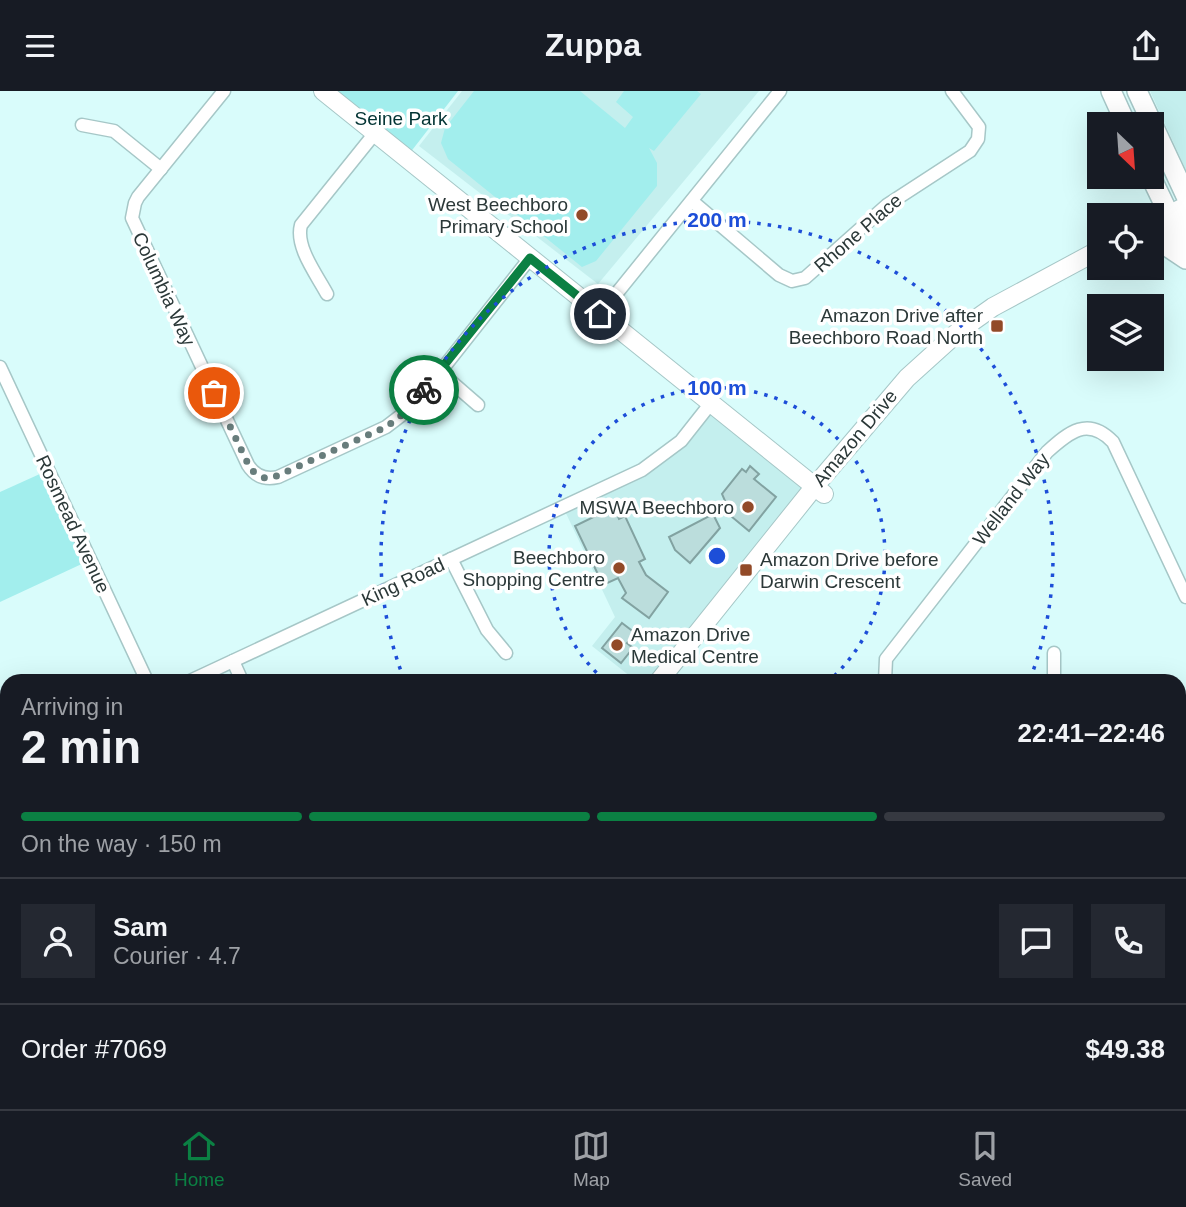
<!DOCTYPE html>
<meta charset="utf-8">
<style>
:root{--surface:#171b24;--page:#242831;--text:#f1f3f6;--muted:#9ea1a6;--line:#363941;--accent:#0b8043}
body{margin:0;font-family:Helvetica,sans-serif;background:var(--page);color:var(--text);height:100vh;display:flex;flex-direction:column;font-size:26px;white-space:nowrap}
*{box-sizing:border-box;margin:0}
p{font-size:23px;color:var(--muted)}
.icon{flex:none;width:38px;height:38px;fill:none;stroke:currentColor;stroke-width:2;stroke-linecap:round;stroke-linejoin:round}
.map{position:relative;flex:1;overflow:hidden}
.drawer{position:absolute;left:0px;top:583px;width:1186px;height:436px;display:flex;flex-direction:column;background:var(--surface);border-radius:21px 21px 0 0;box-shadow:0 7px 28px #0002}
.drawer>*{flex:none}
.needle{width:46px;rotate:155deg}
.controls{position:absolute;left:1087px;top:21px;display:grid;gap:14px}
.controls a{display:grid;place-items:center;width:77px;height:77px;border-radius:0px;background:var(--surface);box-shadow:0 7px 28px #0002;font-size:35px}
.pin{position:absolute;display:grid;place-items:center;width:60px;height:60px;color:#fff;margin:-30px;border:4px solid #fff;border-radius:50%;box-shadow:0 2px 7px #0007}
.courier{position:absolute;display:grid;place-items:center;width:70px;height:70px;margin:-35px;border:5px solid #0b8043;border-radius:50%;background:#fff;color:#222;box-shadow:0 2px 9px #0007}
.overview em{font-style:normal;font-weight:600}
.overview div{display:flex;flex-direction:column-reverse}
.overview{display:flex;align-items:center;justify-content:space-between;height:119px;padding:0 21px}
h1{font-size:46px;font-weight:600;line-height:52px}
.bar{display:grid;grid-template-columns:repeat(4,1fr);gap:10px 7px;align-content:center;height:84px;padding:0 21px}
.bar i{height:9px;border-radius:5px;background:var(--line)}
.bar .on{background:var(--accent)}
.bar p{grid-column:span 4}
.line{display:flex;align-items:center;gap:18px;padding:0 21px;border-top:2px solid var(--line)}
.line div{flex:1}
.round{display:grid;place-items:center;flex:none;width:74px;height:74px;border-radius:0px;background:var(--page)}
header{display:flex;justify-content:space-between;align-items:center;height:91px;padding:0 21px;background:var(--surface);font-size:32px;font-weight:600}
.tabs{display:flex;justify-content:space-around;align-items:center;height:98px;border-top:2px solid var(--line);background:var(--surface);font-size:19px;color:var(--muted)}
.tabs a{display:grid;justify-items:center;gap:4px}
.tabs .on{color:var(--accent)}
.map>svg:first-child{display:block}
</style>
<header><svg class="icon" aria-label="menu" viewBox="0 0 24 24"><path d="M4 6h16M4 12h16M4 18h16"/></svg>Zuppa<svg class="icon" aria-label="share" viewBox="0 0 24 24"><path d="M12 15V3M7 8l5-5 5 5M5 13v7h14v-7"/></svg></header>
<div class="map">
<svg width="1186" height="1018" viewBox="0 0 1186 1018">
<rect width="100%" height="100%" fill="#d9fcfb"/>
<g fill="#c4efee">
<polygon points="462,0 759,0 598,193 419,55"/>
<polygon points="1150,0 1186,0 1186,79"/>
<polygon points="711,312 815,395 659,590 636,590 592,555 615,526 563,416 657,369"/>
</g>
<g fill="#a2eeed">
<polygon points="323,0 458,0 406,67"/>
<polygon points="474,0 580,0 625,37 633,26 616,11 624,0 697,0 701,3 654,60 649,57 657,72 657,95 596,170 582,176 448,68 441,52 445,37"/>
<polygon points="42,382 86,471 0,511 0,401"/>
<polygon points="1186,973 1186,1018 1142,1018 1149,1012 1180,1012 1180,984"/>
</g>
<g fill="#bbdddc" stroke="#82a2a1" stroke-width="2">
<polygon points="750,375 759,383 754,388 776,406 749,440 732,426 722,403 742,378 746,381"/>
<polygon points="614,416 619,428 625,425 645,468 639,471 646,484 668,501 649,527 622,507 626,502 618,487 603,494 575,435"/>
<polygon points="713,423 720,437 690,472 675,459 669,446"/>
<polygon points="622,532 635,542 627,552 633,557 621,572 602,557"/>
</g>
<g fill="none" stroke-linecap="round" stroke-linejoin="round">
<defs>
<g id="street">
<path d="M 224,0 L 138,106 L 135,112 L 132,127 L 248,374 C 255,385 265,389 278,386 L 386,336 L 403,323 L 440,281 L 530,167"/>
<polyline points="82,34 114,40 161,78"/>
<polyline points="692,110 779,184 792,190 805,187 887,114 970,60 978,48 979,36 952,0"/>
<path d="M 327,203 C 317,184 295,156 301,134 L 375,42"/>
<polyline points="600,223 780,0"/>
<polyline points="0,276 147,590"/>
<polyline points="440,281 478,314"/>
<polyline points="451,468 487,539 506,562"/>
<polyline points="233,570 242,590"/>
<polyline points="190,590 642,379 681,350 711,312"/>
<path d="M 885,590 L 886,568 L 1047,361 C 1069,341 1088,325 1113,351 L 1186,506"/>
<polyline points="1054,590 1054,562"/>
<polyline points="1180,625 1186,616"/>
<polyline points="0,678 7,674"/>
<polyline points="1180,683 1186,688"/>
<polyline points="1180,839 1186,842"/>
<polyline points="0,872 7,857"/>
<polyline points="1180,898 1186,885"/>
<polyline points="0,905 7,941"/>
<polyline points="358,1012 364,1018"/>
<polyline points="552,1012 558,1018"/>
<polyline points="919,1012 926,1018"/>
<polyline points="1073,1018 1078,1012"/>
</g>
<g id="secondary">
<polyline points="323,0 824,403"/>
<polyline points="1152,132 1186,115"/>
<polyline points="1152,147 1186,132"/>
<polyline points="659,590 815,395 907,287 959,240 993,216 1099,159"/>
<polyline points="285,1018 294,1012"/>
</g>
<g id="primary">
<polyline points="1111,0 1126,33"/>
<polyline points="1137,0 1186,105"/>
<polyline points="1151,86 1186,159"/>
<polyline points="1152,153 1165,154 1186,168"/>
</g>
</defs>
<use href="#street" stroke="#a6c7c7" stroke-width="15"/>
<use href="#secondary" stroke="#a6c7c7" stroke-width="20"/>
<use href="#primary" stroke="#a6c7c7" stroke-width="22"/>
<use href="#street" stroke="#fff" stroke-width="12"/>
<use href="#secondary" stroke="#fff" stroke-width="18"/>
<use href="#primary" stroke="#fff" stroke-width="19"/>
</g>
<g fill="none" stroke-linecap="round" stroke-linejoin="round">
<polyline stroke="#687d7c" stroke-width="7" stroke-dasharray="0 12.6" points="214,302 251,379 265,387 272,387 386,336 403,323 424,299"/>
<polyline stroke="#0b8043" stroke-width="9" points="424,299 530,167 600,223"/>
</g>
<g fill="none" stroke="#1d4ed8" stroke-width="3.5" stroke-dasharray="3.5 7">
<path d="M604 589A168 168 0 1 1 830 589"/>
<path d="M404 588A336 336 0 1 1 1030 588"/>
</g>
<g fill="#924a28" stroke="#fff" stroke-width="2.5">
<circle cx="582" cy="124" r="7"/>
<rect x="990" y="228" width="14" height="14" rx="3.5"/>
<circle cx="748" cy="416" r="7"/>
<circle cx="619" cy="477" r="7"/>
<rect x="739" y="472" width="14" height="14" rx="3.5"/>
<circle cx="617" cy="554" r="7"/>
</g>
<g text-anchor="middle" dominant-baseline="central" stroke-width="7" stroke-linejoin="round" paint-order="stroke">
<g font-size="19" fill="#033434" stroke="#fff">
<text x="401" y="27">Seine Park</text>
</g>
<g font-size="19" fill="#2b3838" stroke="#fff" text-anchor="end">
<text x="568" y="113">West Beechboro<tspan x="568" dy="22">Primary School</tspan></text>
<text x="983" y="224">Amazon Drive after<tspan x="983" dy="22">Beechboro Road North</tspan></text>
<text x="734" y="416">MSWA Beechboro</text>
<text x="605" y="466">Beechboro<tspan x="605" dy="22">Shopping Centre</tspan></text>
<text x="760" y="468" text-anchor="start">Amazon Drive before<tspan x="760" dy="22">Darwin Crescent</tspan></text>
<text x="631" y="543" text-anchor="start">Amazon Drive<tspan x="631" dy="22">Medical Centre</tspan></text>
</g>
<g font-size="19" fill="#2b3838" stroke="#fff">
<text transform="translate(858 142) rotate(-41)">Rhone Place</text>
<text transform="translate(164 198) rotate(65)">Columbia Way</text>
<text transform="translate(855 347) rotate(-50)">Amazon Drive</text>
<text transform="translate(1011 408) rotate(-52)">Welland Way</text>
<text transform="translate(73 433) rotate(65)">Rosmead Avenue</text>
<text transform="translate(403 491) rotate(-25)">King Road</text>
</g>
</g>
<circle cx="717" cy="465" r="10" fill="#1d4ed8" stroke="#fff" stroke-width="3.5"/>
<g font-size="21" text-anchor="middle" font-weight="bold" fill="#1d4ed8" stroke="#fff" stroke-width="7" stroke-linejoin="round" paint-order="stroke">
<text x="717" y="136">200 m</text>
<text x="717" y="304">100 m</text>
</g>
</svg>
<div class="controls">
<a><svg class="needle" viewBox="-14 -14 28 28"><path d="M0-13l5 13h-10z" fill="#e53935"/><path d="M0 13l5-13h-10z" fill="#9ea1a6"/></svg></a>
<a><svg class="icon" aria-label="locate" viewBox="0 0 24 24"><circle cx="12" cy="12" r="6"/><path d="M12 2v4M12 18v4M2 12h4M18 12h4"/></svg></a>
<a><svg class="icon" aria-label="layers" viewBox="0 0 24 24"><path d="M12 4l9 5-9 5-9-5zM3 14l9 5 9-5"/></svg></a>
</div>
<div class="pin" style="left:214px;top:302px;background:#ea580c"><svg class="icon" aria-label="bag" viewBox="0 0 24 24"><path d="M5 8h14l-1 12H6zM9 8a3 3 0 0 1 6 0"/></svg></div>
<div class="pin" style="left:600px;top:223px;background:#1f2937"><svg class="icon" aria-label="home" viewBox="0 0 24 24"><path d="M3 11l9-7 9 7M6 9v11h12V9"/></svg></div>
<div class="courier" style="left:424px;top:299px"><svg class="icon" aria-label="bike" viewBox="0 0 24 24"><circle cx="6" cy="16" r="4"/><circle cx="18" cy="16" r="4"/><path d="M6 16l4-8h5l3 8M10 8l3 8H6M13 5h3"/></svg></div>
<section class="drawer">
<div class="overview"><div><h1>2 min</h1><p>Arriving in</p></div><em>22:41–22:46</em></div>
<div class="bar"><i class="on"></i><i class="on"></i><i class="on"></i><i></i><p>On the way · 150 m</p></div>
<div class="line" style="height:126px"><a class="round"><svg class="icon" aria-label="person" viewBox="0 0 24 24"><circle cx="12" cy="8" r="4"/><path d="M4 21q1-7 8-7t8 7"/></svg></a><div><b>Sam</b><p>Courier · 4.7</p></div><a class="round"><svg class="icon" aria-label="chat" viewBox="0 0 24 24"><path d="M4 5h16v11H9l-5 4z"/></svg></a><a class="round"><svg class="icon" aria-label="phone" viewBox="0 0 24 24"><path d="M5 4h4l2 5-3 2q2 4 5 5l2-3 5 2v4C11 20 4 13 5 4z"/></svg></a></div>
<div class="line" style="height:91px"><div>Order #7069</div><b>$49.38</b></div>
</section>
</div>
<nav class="tabs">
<a class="on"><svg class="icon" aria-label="home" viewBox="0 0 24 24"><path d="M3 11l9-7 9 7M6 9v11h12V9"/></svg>Home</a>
<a><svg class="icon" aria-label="map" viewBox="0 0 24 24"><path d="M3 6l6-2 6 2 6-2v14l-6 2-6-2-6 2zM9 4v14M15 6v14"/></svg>Map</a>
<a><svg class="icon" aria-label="saved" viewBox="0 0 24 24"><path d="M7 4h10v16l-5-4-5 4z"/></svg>Saved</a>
</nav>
